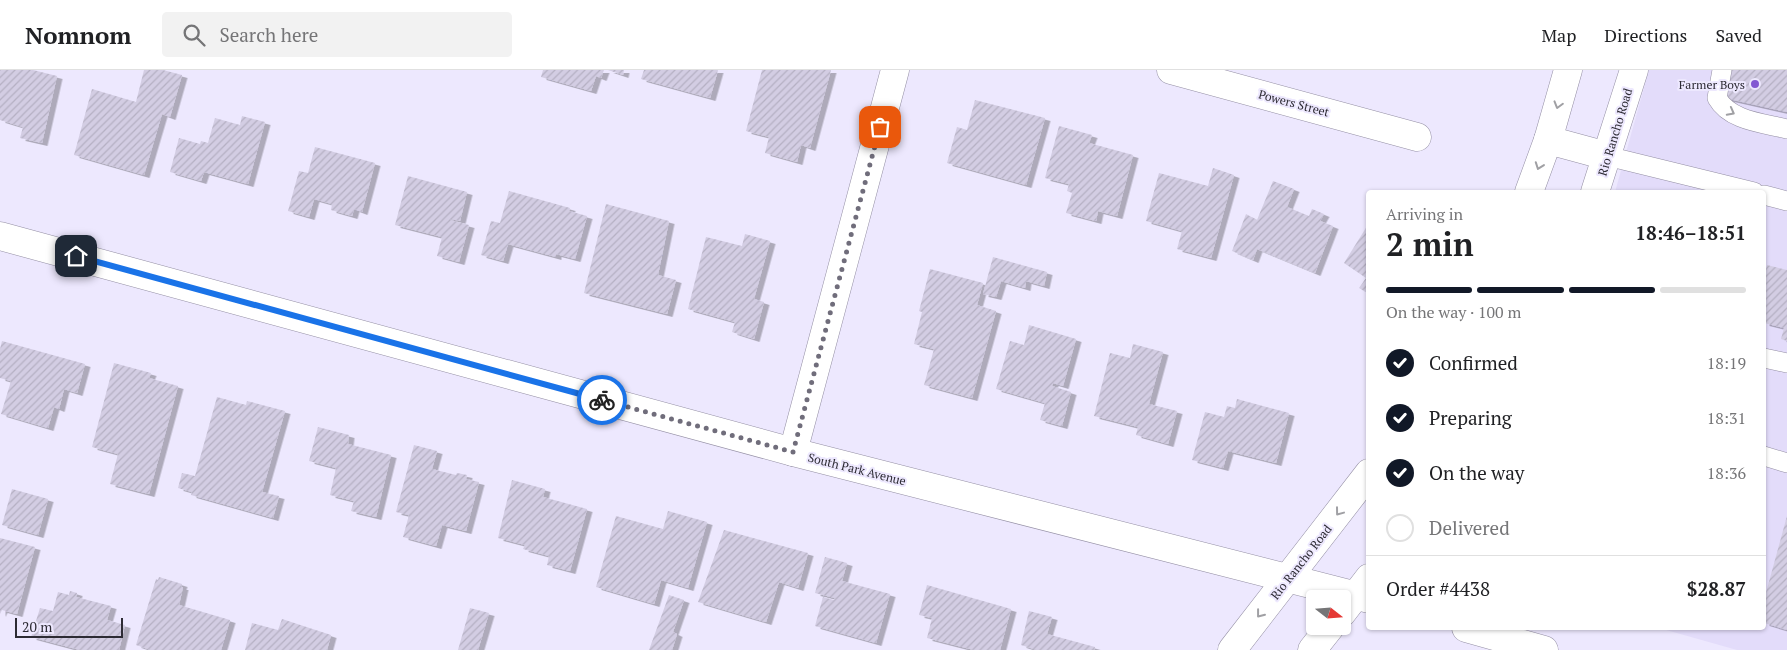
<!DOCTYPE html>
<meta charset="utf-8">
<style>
:root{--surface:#fff;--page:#f2f2f2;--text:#202124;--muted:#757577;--line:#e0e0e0;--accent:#111827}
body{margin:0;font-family:"PT Serif",serif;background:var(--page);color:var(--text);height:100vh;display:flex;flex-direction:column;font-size:19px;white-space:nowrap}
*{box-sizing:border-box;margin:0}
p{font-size:16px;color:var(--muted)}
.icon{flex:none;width:28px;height:28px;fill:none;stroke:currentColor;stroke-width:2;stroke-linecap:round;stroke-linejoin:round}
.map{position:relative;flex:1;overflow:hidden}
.details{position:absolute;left:1366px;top:120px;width:400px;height:440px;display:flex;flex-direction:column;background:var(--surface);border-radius:5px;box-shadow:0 1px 4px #0004}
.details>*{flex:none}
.needle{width:32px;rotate:107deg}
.controls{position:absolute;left:1306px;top:520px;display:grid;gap:10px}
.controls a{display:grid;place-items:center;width:45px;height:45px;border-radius:5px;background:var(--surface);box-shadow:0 1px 4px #0004;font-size:25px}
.scale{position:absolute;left:15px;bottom:12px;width:108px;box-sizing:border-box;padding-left:5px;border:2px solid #2d2b34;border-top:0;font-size:14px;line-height:18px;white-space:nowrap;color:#2d2b34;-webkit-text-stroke:4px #ede8fe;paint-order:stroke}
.pin{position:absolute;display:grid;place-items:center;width:42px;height:42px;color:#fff;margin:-21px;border-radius:10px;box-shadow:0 2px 8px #0006}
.courier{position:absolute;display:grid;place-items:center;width:50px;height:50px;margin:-25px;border:4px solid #1a73e8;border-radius:50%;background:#fff;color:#222;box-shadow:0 1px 6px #0007}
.overview em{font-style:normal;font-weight:700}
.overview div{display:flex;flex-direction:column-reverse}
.overview{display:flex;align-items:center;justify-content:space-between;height:85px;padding:0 20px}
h1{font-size:32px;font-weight:700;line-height:38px}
.bar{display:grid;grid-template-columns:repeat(4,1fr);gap:8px 5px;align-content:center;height:60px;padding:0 20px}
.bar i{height:6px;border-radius:4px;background:var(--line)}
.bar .current{background:var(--accent)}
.bar p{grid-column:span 4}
.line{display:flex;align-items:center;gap:12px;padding:0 20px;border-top:1px solid var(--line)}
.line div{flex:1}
ol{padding:0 20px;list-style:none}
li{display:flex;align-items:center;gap:15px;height:55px}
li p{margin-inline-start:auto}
li .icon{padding:5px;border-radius:50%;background:var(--accent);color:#fff;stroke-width:4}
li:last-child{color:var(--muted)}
li i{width:28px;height:28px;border:2px solid var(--line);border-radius:50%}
header{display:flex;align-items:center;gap:30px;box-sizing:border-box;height:70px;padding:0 25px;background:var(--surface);border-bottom:1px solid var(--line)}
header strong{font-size:24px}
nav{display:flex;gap:28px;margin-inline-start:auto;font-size:18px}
.search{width:350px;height:45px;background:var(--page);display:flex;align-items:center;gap:12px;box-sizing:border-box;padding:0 18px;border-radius:5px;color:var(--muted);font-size:19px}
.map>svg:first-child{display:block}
</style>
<header>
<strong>Nomnom</strong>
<div class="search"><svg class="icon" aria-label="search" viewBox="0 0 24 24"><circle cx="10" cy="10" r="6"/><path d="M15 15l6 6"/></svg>Search here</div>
<nav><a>Map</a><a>Directions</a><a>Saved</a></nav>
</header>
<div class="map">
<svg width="1787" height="580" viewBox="0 0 1787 580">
<defs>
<pattern id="building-hatch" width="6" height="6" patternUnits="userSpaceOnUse" patternTransform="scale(1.25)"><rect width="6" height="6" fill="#d3cde3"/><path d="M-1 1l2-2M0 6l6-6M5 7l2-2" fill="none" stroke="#b5b0c3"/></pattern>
<filter id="shadow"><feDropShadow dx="5.5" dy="3" stdDeviation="0" flood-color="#0004"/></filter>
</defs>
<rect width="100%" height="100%" fill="#ede8fe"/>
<polygon fill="#e3dcfa" points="1649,0 1787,0 1787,580 1737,580 1659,558 1764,558 1764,122 1615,122"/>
<g fill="url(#building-hatch)" filter="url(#shadow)">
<polygon points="0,0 33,0 57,6 42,73 20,68 23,57 0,50"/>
<polygon points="144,0 163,0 182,5 170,47 162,44 144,105 74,85 92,19 136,32"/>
<polygon points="543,0 604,0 601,8 596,6 591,21 541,7"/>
<polygon points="608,0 624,0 623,5"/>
<polygon points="644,0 718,0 710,28 641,9"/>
<polygon points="762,0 831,0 810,78 801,75 797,92 765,83 769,67 746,61"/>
<polygon points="1726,0 1787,0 1787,42 1720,27"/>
<polygon points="975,30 1045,48 1026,115 947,93 957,57 967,60"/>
<polygon points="242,46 265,52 248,114 204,102 201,111 170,102 179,68 200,74 201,71 208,73 215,48 240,55"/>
<polygon points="1059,56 1092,65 1089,73 1133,85 1117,146 1098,141 1096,151 1066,143 1072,123 1067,121 1069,114 1045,108"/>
<polygon points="315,77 375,93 362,142 354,139 352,146 331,140 332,134 314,129 309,147 288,141 299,101 308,103"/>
<polygon points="1213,98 1234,105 1211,188 1177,179 1182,161 1146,151 1159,103 1208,116"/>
<polygon points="408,106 467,122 460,151 451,149 450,150 469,155 459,192 437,186 442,167 395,155"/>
<polygon points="1273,111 1294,119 1287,137 1309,146 1312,139 1324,144 1320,151 1333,156 1315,203 1257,179 1253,190 1232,181 1246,144 1257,150"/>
<polygon points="509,121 570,138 569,141 587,146 575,189 556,184 556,187 508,174 503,191 481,185 491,151 500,153"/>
<polygon points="606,134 669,151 658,205 676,210 667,244 584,223"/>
<polygon points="1369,153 1369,224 1359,218 1366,208 1344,193"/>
<polygon points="745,164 770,171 754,229 764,232 754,269 732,262 735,252 688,239 706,167 742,176"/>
<polygon points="993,187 1047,202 1044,216 1026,211 1025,218 1001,211 996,227 983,224"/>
<polygon points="1767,195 1787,200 1787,271 1781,269 1784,258 1764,253 1764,208"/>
<polygon points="930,199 983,213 977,235 996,241 972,328 924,315 934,279 914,274 922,242 919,241"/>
<polygon points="1029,255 1076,269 1063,316 1053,313 1052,316 1071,322 1062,356 1040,350 1045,333 996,319 1010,271 1024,275"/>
<polygon points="2,271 85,294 77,323 64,319 59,339 54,337 48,358 1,344 11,311 0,308 0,279"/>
<polygon points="1133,274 1163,282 1149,334 1177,341 1168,374 1136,365 1138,357 1094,346 1110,283 1130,288"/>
<polygon points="114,293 151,303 149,308 178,316 149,424 110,414 118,384 92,377"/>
<polygon points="217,327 246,335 247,331 285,341 262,422 279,426 273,448 191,425 192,422 178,418 182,403 195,406"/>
<polygon points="1237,329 1289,343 1276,393 1228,381 1223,398 1192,390 1205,342 1224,347 1227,336 1235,338"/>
<polygon points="318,357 349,365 348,374 391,385 376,447 351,441 354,431 330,425 336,398 309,391"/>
<polygon points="414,375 437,381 432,399 456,405 457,403 467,405 466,409 479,412 466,461 442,455 436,476 403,467 409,445 396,442"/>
<polygon points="512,410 545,419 543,427 587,439 570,501 547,495 549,486 523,479 525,475 498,468"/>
<polygon points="12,419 48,429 38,465 2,455"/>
<polygon points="668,441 707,452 688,518 661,510 654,534 596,517 616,446 663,459"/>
<polygon points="1787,446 1787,560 1764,553 1764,530"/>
<polygon points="724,460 808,483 798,518 779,512 766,552 698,532"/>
<polygon points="0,468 35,477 17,544 2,540 0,544"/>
<polygon points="825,487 847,493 842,511 890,524 876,573 815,556 823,527 834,530 835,528 815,523"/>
<polygon points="159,507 182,514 181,517 183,517 179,535 230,550 221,580 151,580 136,575 156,509 158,510"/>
<polygon points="927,515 1011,539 1000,580 974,580 927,568 932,548 919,545"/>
<polygon points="70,521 77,523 76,527 111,536 107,550 125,555 119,580 80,580 31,567 40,538 53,541 58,522 69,525"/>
<polygon points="669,525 684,530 673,562 677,564 672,580 649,580"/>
<polygon points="470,538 489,543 478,580 458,580"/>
<polygon points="1029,541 1052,547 1047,564 1095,577 1094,580 1037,580 1021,575"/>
<polygon points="282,549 331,565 327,580 245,580 252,553 278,560"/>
</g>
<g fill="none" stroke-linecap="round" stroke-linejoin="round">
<defs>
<g id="lane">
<path d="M 1722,0 L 1717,28 C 1730,51 1763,53 1787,59"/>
<polyline points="1607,86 1754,122"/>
<polyline points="1764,125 1787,131"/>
<polyline points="1764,288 1787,293"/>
<polyline points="1764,386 1787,393"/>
</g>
<g id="street">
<polyline points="1171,0 1417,67"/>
<polyline points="793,382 895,0"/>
</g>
<g id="secondary">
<polyline points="0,166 793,382 1369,529"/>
<polyline points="1466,558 1544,580"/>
</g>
<g id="primary">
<polyline points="1548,70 1607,86"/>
<polyline points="1529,122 1548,70 1568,0"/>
<polyline points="1595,122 1634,0"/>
<polyline points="1342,543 1369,508"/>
<polyline points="1232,580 1369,403"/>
<polyline points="1312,580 1331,556"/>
</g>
</defs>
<use href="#lane" stroke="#948fa4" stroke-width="20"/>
<use href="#street" stroke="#948fa4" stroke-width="29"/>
<use href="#secondary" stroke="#948fa4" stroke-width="29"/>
<use href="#primary" stroke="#948fa4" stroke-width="29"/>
<use href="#lane" stroke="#fff" stroke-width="19"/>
<use href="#street" stroke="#fff" stroke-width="28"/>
<use href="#secondary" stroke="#fff" stroke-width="28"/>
<use href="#primary" stroke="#fff" stroke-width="28"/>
</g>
<defs><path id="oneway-chevron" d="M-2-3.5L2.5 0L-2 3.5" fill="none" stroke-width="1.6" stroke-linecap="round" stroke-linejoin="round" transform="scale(1.25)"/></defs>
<g stroke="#a0a0a4">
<use href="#oneway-chevron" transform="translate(1558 35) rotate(106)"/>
<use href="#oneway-chevron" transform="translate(1731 42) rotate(28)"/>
<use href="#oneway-chevron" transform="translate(1539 96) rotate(110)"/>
<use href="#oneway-chevron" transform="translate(1339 442) rotate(127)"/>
<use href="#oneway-chevron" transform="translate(1260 544) rotate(128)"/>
</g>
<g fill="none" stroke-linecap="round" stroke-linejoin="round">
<polyline stroke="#706d7b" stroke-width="5" stroke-dasharray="0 9" points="602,330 793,382 880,57"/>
<polyline stroke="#1a73e8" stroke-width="6" points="76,186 602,330"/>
</g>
<circle fill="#8358d2" stroke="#ede8fe" stroke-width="2" cx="1755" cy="14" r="5"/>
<g text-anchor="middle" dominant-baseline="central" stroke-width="4" stroke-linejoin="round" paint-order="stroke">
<g font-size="12" fill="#2d2b34" stroke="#ede8fe" text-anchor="end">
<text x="1745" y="14">Farmer Boys</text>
</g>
<g font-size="12" fill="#2d2b34" stroke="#ede8fe">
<text transform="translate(1294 33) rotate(15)">Powers Street</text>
<text transform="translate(1615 62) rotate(-73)">Rio Rancho Road</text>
<text transform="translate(857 399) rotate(14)">South Park Avenue</text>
<text transform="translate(1301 492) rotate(-52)">Rio Rancho Road</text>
</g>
</g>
</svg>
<div class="controls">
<a><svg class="needle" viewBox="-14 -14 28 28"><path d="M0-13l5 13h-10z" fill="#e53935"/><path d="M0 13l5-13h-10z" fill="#757577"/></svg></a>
</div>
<div class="scale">20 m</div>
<div class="pin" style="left:880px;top:57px;background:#ea580c"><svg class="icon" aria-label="bag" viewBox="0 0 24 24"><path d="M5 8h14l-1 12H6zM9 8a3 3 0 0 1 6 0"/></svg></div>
<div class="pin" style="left:76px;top:186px;background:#1f2937"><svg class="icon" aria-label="home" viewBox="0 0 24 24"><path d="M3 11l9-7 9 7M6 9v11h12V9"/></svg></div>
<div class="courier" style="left:602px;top:330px"><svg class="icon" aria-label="bike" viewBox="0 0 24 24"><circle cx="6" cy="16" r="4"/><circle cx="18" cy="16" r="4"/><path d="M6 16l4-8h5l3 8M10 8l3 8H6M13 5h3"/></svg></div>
<section class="details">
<div class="overview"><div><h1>2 min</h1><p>Arriving in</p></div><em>18:46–18:51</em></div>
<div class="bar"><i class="current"></i><i class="current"></i><i class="current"></i><i></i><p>On the way · 100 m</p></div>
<ol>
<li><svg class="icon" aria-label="check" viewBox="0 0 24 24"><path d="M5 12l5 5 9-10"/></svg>Confirmed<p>18:19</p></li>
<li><svg class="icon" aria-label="check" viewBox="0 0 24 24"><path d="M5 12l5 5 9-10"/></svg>Preparing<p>18:31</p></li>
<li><svg class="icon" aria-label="check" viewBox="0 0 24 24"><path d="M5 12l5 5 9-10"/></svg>On the way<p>18:36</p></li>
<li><i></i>Delivered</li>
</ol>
<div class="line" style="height:65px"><div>Order #4438</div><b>$28.87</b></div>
</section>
</div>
